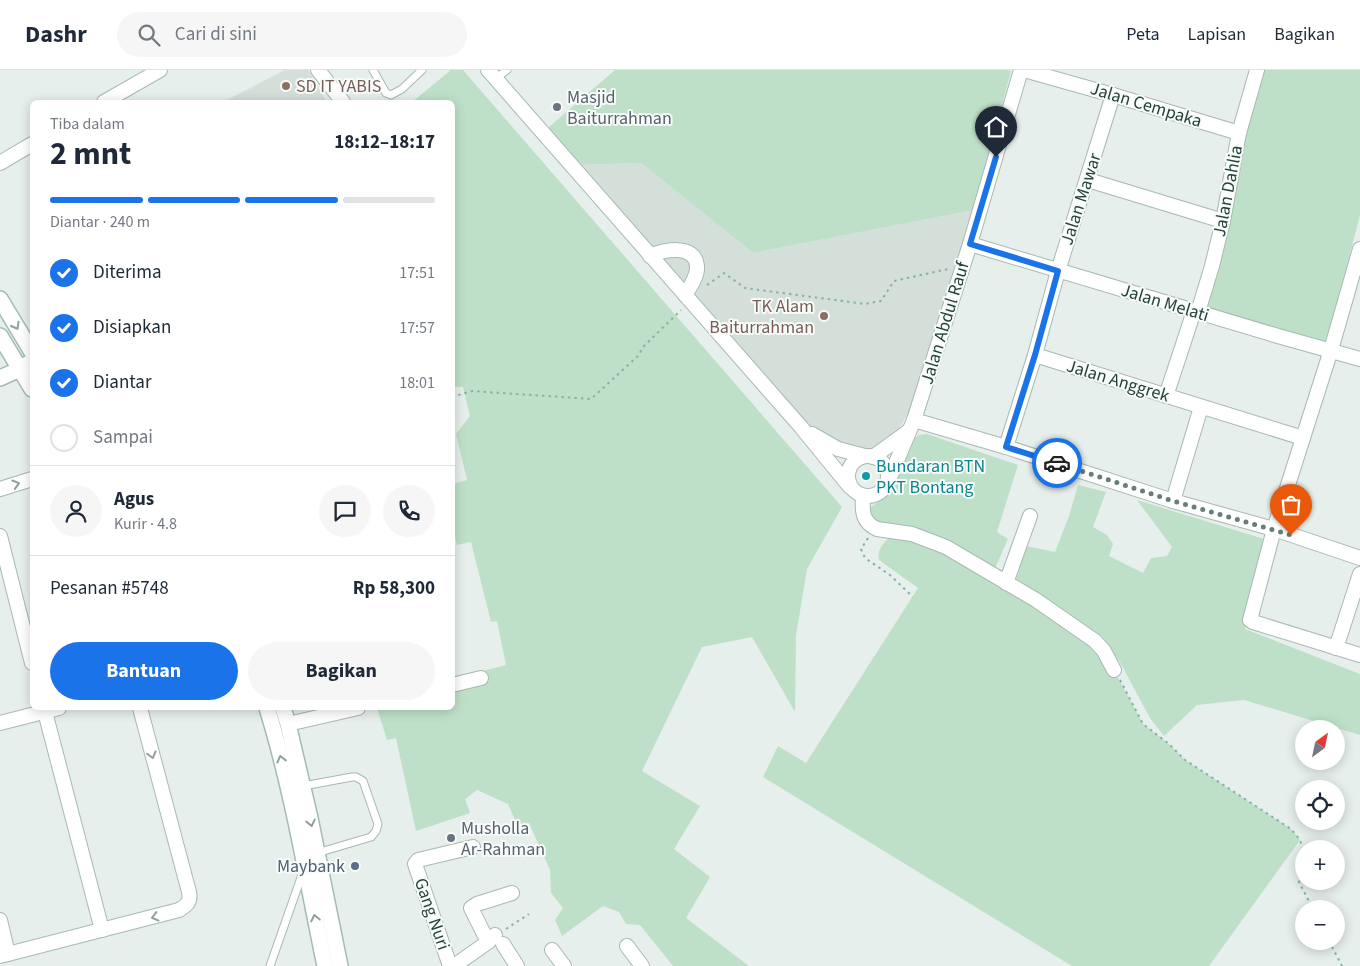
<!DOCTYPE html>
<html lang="id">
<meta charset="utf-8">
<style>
:root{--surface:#fff;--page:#f6f6f7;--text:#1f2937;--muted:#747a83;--line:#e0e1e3;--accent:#1a73e8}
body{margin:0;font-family:"Source Sans 3",sans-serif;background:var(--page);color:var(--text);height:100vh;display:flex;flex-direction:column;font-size:19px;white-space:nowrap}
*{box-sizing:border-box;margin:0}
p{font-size:16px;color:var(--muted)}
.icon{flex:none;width:28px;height:28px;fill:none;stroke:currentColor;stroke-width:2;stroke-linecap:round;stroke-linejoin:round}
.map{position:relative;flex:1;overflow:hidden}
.side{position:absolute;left:30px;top:30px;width:425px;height:610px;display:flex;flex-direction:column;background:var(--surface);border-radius:8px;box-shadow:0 2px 12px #0003}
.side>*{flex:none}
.needle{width:32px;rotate:33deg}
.buttons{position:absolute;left:1295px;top:650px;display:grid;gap:10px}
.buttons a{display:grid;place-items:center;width:50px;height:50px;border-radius:50%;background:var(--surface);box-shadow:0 2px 12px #0003;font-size:25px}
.pin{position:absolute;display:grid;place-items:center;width:42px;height:42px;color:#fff;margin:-51px -21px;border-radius:50% 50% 50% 0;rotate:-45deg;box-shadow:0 0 5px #0007}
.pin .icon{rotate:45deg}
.courier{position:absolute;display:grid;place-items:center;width:50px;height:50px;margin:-25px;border:4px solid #1a73e8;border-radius:50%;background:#fff;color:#222;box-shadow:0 1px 6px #0007}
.headline em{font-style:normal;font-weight:700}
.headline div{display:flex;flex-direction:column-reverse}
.headline{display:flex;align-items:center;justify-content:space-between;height:85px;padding:0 20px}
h1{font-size:32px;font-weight:700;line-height:38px}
.bar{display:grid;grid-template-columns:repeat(4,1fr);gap:8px 5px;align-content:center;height:60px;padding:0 20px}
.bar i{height:6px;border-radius:4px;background:var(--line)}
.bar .active{background:var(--accent)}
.bar p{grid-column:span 4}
.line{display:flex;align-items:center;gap:12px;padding:0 20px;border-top:1px solid var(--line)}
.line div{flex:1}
.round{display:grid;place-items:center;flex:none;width:52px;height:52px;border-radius:26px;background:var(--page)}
ol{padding:0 20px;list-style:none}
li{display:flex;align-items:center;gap:15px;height:55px}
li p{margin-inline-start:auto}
li .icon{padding:5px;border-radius:50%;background:var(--accent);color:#fff;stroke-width:4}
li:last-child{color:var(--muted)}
li i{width:28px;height:28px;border:2px solid var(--line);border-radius:50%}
.cta{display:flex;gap:10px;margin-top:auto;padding:10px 20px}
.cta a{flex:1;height:58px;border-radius:30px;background:var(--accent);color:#fff;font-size:20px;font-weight:700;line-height:58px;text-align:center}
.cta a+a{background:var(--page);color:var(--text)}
header{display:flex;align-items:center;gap:30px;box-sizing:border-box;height:70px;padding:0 25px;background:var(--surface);border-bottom:1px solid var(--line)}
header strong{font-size:24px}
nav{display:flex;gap:28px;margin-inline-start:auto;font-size:18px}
.search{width:350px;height:45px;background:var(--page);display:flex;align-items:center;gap:12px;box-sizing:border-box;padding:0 18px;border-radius:28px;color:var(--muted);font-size:19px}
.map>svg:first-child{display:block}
</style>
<header>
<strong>Dashr</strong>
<div class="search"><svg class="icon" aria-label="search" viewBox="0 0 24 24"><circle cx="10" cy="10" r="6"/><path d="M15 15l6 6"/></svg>Cari di sini</div>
<nav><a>Peta</a><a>Lapisan</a><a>Bagikan</a></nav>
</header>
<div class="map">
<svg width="1360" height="896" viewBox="0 0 1360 896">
<rect width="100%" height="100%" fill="#e6efeb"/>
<g fill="#d4dfda">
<polygon points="285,0 308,0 327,32 223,32"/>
<polygon points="641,93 753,183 974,140 914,332 897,363 871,380 853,384 807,357 574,95"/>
</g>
<g fill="#bfe0c8">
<polygon points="451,0 463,0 842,437 807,499 796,565 795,642 752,567 702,577 642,701 700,736 674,779 710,807 686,848 749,896 673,896 640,855 626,854 619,842 603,836 562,866 555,850 563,838 551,823 550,800 529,753 517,755 508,734 477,720 465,729 470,743 416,761 396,668 387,670 377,638 452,638 453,619 485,611 483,601 506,595 497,551 491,552 471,472 457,475 453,458 453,414 467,410 456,364 470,346 463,317 453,317 452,32 412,32"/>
<polygon points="615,0 1007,0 1011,1 974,140 753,183 641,93 574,95 542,63"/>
<polygon points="1262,0 1360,0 1360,145 1327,273 1204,239 1245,66"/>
<path d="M 927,364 L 1018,395 L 997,462 L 1008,469 L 992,505 L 1095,571 L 1114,600 L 1143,654 L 1169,674 L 1185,690 L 1291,759 L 1300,770 L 1209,896 L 1072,896 L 763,707 L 778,676 L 806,693 L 918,518 L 879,490 C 876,479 886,471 893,463 L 877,459 L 862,443 L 887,426 L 912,370 L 919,365 Z"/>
<polygon points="1078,415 1106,422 1093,457 1107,465 1113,474 1109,486 1143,503 1151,488 1167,486 1172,477 1137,430 1264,469 1245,559 1360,604 1360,665 1244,630 1197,635 1164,666 1150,648 1121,594 1102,566 1016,511 1026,476 1055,482 1069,446"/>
</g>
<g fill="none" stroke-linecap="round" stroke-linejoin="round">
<defs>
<g id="service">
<polyline points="373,0 386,23 391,25 402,19 422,0"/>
<polyline points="495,9 507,0"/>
<polyline points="303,716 352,707 356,707 363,711 378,754 376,761 371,767 317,783"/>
<polyline points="270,896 303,802"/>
</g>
<g id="minor">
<polyline points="318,0 343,32"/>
<polyline points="488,0 801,357 850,417"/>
<polyline points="1024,0 1113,25 1239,63"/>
<polyline points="104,32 160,0"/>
<polyline points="0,93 32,74"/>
<polyline points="1088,110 1223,151"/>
<polyline points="970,174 1278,266 1360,289"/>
<polyline points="1360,179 1331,280 1274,459 1250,550 1253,552 1360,585"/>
<path d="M 650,186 C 663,180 695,173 697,196 C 698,206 690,217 685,225"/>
<polyline points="1198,242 1212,196 1223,151 1239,63 1257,0"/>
<polyline points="1035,285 1303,368"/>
<polyline points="1166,326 1194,241"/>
<polyline points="914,350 1006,377 1173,431 1274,459 1360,488"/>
<polyline points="812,364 838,379 865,386"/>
<polyline points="1006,377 1035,285 1058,201 1113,25"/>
<circle cx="868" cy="406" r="20"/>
<polyline points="873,387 909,361"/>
<polyline points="888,412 914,350 970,174 1021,0"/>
<polyline points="0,419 32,409"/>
<path d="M 863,426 C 862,441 862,452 877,459 L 912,464 L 946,477 L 1036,530 L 1095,571 L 1104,581 L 1114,600"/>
<polyline points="1173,431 1201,337"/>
<polyline points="0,466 32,593"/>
<polyline points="1006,513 1030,446"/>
<polyline points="1336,578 1360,504"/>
<polyline points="452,615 481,608"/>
<polyline points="44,638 102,860"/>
<polyline points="0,653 59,638"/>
<polyline points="288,654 358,638"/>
<polyline points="0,850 8,884"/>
<polyline points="488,872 471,838 477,834 512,823"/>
<polyline points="503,874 517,896"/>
<polyline points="627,876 642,896"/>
<polyline points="552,880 564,896"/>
<path d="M 0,886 L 179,840 C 187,835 191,832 189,822 L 140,638"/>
<polyline points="450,896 415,794 418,790 473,777"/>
<polyline points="454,896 488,872 495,865"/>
</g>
<polyline id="tertiary" points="0,308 20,299 32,291"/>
<g id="secondary">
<polyline points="0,229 32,282"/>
<polyline points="0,266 32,319"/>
<path d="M 267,638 C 293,722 307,810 325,896"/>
<polyline points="283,638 288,654 310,748 340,896"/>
</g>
</defs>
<use href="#service" stroke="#a8b8b2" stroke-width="9"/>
<use href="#minor" stroke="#a8b8b2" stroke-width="16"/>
<use href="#tertiary" stroke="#a8b8b2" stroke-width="18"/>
<use href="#secondary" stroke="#a4bbb3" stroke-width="18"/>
<g stroke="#86b3a5" stroke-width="2" stroke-dasharray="2.5 4" stroke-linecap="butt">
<polyline points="707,215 724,203 745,218 865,234 881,231 894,211 948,199"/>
<polyline points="452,327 472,321 591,329 638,286 644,276 681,240"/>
<polyline points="868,468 861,479 865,488 890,505 913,527"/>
<polyline points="1120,610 1143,654 1169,674 1185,690 1291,759 1300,770 1304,783"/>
<polyline points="1304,785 1299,812 1313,839"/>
<polyline points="506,859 529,844"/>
<polyline points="1329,871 1342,896"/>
</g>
<use href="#service" stroke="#fff" stroke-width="7"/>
<use href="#minor" stroke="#fff" stroke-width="14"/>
<use href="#tertiary" stroke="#fff" stroke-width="15"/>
<use href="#secondary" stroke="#fff" stroke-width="15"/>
</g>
<defs><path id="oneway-chevron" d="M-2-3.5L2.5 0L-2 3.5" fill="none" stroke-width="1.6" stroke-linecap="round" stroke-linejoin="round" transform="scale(1.25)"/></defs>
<g stroke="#92a09c">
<use href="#oneway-chevron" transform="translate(16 256) rotate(60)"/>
<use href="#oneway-chevron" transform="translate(16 414) rotate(-17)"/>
<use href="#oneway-chevron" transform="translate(152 685) rotate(75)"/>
<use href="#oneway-chevron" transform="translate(281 689) rotate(-104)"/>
<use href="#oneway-chevron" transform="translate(311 753) rotate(78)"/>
<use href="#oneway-chevron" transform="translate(155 847) rotate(166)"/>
<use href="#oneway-chevron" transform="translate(315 848) rotate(-102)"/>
</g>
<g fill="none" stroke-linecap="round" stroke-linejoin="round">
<polyline stroke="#687f78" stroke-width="5" stroke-dasharray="0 9" points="1057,393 1173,431 1291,465"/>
<polyline stroke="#1a73e8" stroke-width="6" points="996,87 970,174 1058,201 1035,285 1006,377 1057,393"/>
</g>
<g fill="#8d6e63" stroke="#f7fbf9" stroke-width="2">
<circle cx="286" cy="16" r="5"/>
<circle cx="824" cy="246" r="5"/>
</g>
<g fill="#6b7280" stroke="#f7fbf9" stroke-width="2">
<circle cx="557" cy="37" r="5"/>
<circle cx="451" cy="768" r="5"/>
</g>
<circle fill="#0f9aa8" stroke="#f7fbf9" stroke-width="2" cx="866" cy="406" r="5"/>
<circle fill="#5c6f8a" stroke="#f7fbf9" stroke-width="2" cx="355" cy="796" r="5"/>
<g text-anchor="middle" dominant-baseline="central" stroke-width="4" stroke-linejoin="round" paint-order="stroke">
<g font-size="18" fill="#785e54" stroke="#f7fbf9" text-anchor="start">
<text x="296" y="16">SD IT YABIS</text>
<text x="814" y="236" text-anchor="end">TK Alam<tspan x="814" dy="21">Baiturrahman</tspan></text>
</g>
<g font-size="18" fill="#5b616d" stroke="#f7fbf9" text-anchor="start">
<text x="567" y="27">Masjid<tspan x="567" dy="21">Baiturrahman</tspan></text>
<text x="461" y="758">Musholla<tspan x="461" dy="21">Ar-Rahman</tspan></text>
</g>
<g font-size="18" fill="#24423a" stroke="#f7fbf9">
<text transform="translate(1146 35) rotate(17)">Jalan Cempaka</text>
<text transform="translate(1228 121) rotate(-79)">Jalan Dahlia</text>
<text transform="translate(1081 129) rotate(-72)">Jalan Mawar</text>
<text transform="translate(1165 233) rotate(17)">Jalan Melati</text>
<text transform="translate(945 253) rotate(-73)">Jalan Abdul Rauf</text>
<text transform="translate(1118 311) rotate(17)">Jalan Anggrek</text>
<text transform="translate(432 844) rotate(71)">Gang Nuri</text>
</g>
<g font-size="18" fill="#0d838f" stroke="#f7fbf9" text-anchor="start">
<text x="876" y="396">Bundaran BTN<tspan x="876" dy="21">PKT Bontang</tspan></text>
</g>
<g font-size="18" fill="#4e5e75" stroke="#f7fbf9" text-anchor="end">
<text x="345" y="796">Maybank</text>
</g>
</g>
</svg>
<div class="buttons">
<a><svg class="needle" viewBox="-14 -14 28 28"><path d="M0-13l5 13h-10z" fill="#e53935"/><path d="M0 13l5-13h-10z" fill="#747a83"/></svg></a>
<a><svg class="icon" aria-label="locate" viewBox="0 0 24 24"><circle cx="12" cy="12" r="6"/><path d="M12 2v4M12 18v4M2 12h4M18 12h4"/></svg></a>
<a>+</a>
<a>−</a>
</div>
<div class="pin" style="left:1291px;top:465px;background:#ea580c"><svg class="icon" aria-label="bag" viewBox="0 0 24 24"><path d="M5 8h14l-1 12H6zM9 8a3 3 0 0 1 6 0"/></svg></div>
<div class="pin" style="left:996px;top:87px;background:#1f2937"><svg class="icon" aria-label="home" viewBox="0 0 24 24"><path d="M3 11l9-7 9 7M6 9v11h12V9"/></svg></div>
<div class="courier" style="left:1057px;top:393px"><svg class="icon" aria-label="car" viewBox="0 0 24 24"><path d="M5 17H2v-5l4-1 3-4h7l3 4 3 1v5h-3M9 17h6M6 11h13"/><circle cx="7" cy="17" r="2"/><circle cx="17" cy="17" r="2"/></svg></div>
<section class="side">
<div class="headline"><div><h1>2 mnt</h1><p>Tiba dalam</p></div><em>18:12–18:17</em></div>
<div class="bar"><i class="active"></i><i class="active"></i><i class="active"></i><i></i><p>Diantar · 240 m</p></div>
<ol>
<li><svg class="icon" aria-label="check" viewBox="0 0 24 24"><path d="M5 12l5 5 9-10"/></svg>Diterima<p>17:51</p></li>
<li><svg class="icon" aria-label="check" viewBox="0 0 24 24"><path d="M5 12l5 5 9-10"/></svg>Disiapkan<p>17:57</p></li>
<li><svg class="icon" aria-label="check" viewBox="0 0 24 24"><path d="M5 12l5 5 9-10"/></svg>Diantar<p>18:01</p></li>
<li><i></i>Sampai</li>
</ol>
<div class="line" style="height:90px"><a class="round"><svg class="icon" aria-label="person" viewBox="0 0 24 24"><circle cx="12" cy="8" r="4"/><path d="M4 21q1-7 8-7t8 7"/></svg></a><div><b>Agus</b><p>Kurir · 4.8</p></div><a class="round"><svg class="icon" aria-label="chat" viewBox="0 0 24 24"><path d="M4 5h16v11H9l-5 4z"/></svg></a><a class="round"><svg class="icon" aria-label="phone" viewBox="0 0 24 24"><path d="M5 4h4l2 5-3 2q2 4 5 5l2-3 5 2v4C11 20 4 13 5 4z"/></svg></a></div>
<div class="line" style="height:65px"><div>Pesanan #5748</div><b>Rp 58,300</b></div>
<div class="cta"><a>Bantuan</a><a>Bagikan</a></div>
</section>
</div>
